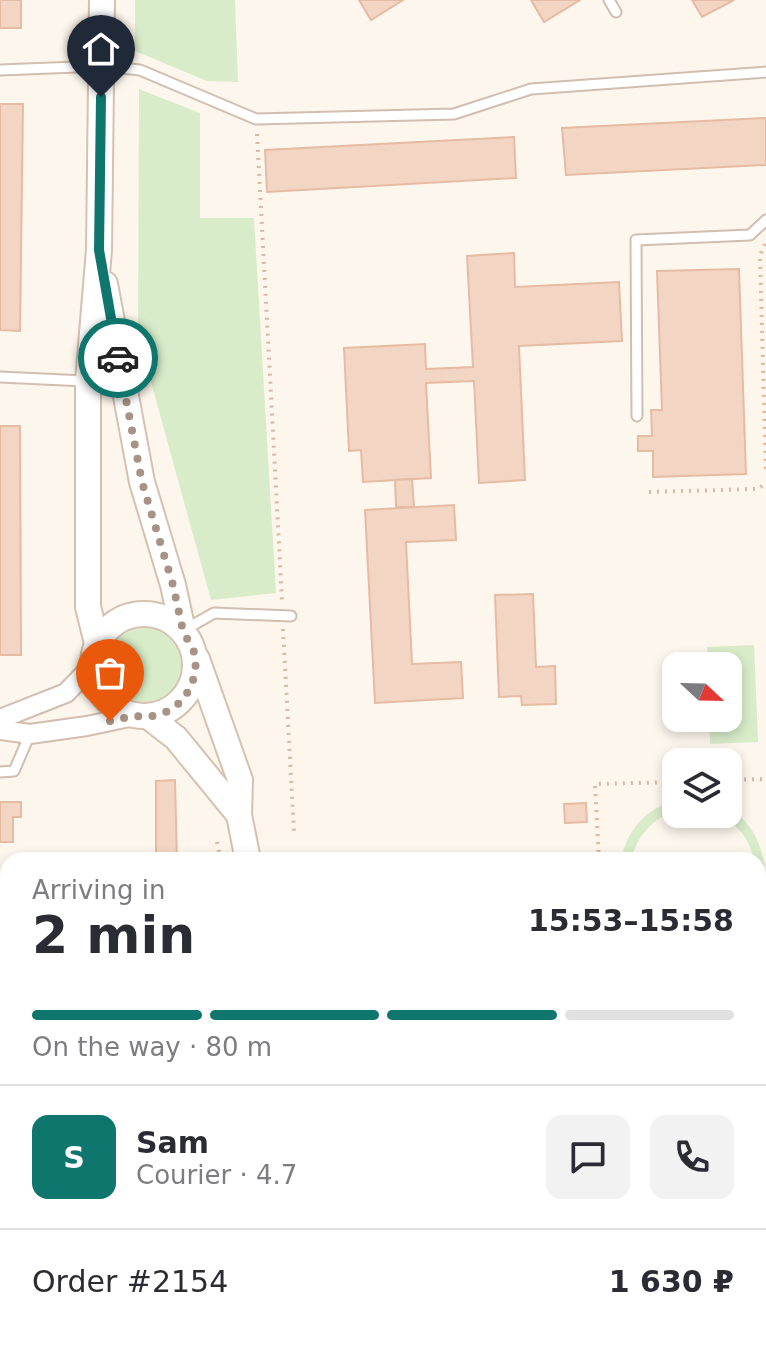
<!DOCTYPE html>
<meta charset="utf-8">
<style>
:root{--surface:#fff;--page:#f2f2f3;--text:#2b2b33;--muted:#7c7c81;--line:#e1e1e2;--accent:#0f766e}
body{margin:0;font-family:"DejaVu Sans",sans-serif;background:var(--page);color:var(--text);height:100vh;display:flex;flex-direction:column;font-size:30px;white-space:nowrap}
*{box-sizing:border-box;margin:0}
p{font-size:26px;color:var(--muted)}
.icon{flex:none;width:44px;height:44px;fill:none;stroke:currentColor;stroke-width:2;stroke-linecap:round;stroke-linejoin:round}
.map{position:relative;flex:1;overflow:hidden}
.panel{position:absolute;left:0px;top:852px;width:766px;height:498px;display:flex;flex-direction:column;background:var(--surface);border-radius:24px 24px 0 0;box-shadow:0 4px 12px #0003}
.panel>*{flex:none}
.needle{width:52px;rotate:112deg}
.fabs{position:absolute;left:662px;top:652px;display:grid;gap:16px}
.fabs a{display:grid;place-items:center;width:80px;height:80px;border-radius:16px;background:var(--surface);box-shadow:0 4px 12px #0003;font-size:40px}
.pin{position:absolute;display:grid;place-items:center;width:68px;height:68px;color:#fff;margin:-82px -34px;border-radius:50% 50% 50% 0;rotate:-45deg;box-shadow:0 0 8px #0007}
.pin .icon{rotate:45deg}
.courier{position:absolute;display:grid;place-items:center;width:80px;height:80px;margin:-40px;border:6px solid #0f766e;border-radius:50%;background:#fff;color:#222;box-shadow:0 2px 10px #0007}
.head em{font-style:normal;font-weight:800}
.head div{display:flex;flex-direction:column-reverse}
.head{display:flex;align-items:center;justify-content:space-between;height:136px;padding:0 32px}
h1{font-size:52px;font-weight:800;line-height:60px}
.bar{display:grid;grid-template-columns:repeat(4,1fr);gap:12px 8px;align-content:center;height:96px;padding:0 32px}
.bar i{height:10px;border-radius:6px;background:var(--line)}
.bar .selected{background:var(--accent)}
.bar p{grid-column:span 4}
.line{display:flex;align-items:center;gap:20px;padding:0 32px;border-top:2px solid var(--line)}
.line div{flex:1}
.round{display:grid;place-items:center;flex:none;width:84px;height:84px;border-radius:16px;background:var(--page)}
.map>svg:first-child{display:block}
</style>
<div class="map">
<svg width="766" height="1349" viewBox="0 0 766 1349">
<rect width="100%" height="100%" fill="#fdf6ec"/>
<g fill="#d8ecc9">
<polygon points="135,0 235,0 238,82 207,81 135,51"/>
<polygon points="139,89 200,113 200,218 254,218 276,593 211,600 138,335"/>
<circle cx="144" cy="665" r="37"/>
<polygon points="754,645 758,742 710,744 709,718 728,718 728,666 707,666 707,647"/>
<path d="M 676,800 L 676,810 C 651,820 638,835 631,860 L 621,860 C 627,830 646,808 676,800 Z"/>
<path d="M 728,808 C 751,821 761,842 765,867 L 766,1127 L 758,1139 C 758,1122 763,1107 765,1090 L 758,942 L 758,860 L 754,860 C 750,839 737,824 719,814 L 728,814 Z"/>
</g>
<g fill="#f3d5c3" stroke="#e6bba3" stroke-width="2">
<rect x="0" y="0" width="21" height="28"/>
<polygon points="359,0 403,0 371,20"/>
<polygon points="531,0 580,0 544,22"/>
<polygon points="692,0 734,0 702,17"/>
<polygon points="0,104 23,104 20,331 0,330"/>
<polygon points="766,118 766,165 566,175 562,128"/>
<polygon points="514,137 516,178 267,192 265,150"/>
<polygon points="514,253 515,287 619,282 622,341 519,346 525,480 479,483 474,381 426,383 431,478 363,482 361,450 349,451 344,348 425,344 426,369 473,367 467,256"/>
<polygon points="739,269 746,474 653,477 653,451 638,451 638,436 652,436 651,410 662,410 657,271"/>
<polygon points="0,426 20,426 21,655 0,655"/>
<polygon points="412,479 414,507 396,507 395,480"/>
<polygon points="454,505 456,540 406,542 412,664 461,662 463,698 375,703 365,510"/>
<polygon points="533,594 536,667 555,666 556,704 522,705 521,696 499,697 495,595"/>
<polygon points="175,780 177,860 156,860 156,781"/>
<polygon points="0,802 21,802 21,817 13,817 13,842 0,842"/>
<polygon points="586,803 587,822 565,823 564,804"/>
<rect x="758" y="1221" width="8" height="54"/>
<polygon points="27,1342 133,1342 136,1349 26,1349"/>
<rect x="201" y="1342" width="45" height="7"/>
</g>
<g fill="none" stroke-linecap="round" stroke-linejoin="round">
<defs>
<g id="lane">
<polyline points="609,0 616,12"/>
<polyline points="0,70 102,66 140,70 256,119 454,114 531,89 766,72"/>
<polyline points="0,377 85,381"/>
<polyline points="637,416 636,240 750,235 766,220"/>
<polyline points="186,629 214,613 291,616"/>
<polyline points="0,772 14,771 30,734"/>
<polyline points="758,1200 766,1200"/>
<polyline points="0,1256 8,1256"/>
<polyline points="758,1303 766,1302"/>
<polyline points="157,1342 159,1349"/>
<polyline points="603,1342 604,1349"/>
</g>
<g id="street">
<polyline points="0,719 66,693 93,665"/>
<polyline points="0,730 30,734 87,726 134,716"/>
</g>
<g id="secondary">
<polyline points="105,284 142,482 173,585 183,631"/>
<circle cx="144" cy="665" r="51"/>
<polyline points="97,643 88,607 88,381 99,250 102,0"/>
<polyline points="197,659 240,780 239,815 248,860"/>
<polyline points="149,717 176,738 239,815"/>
<polyline points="280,1342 280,1349"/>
</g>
</defs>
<use href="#lane" stroke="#d1beb0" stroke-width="13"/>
<use href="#street" stroke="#d1beb0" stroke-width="22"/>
<use href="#secondary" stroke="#d6c0b0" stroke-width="28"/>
<g stroke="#d9b8a5" stroke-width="4" stroke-dasharray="2 6" stroke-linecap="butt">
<polyline points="257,134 282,600"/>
<polyline points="765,244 760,255 766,472"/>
<polyline points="649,492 757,489 766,484"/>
<polyline points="283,629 294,832"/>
<polyline points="728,780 765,779 766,777"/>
<polyline points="217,842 221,860"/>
<polyline points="599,860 595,784 676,782"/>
<polyline points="249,1342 249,1349"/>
</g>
<use href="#lane" stroke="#fff" stroke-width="9"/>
<use href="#street" stroke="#fff" stroke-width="18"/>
<use href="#secondary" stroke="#fff" stroke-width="24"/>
<defs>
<polyline id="rail" points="18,1349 18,1342"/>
</defs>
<use href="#rail" stroke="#b9a8c9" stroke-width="9"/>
<use href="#rail" stroke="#fffaf3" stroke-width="6" stroke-dasharray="18" stroke-linecap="butt"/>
</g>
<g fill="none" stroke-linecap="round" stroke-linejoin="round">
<polyline stroke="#a89285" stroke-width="8" stroke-dasharray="0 14.4" points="110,721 134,716 149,717 166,712 181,702 191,687 196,670 194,652 183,631 173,585 142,482 118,358"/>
<polyline stroke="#0f766e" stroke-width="10" points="101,97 99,250 118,358"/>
</g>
</svg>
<div class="fabs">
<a><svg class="needle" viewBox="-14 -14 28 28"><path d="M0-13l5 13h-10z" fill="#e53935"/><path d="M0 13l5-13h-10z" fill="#7c7c81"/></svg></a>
<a><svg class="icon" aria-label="layers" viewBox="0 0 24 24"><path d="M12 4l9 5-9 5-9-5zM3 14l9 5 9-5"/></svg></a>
</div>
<div class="pin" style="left:110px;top:721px;background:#ea580c"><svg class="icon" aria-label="bag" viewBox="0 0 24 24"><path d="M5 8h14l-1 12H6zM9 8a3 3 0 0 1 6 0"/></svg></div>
<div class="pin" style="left:101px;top:97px;background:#1f2937"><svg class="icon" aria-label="home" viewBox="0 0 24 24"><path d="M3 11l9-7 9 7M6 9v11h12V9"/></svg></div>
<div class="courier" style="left:118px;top:358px"><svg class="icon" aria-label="car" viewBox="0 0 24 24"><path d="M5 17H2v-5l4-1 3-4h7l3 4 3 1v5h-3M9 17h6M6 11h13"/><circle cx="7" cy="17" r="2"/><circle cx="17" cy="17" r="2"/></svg></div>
<section class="panel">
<div class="head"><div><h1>2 min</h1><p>Arriving in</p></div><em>15:53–15:58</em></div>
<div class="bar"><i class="selected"></i><i class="selected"></i><i class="selected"></i><i></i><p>On the way · 80 m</p></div>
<div class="line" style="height:144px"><b class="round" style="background:var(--accent);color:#fff">S</b><div><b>Sam</b><p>Courier · 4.7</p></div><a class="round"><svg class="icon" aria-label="chat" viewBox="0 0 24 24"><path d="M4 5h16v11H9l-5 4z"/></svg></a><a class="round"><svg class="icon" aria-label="phone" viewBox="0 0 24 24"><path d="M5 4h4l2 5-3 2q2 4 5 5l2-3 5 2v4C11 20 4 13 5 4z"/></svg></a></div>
<div class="line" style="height:104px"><div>Order #2154</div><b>1 630 ₽</b></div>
</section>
</div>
